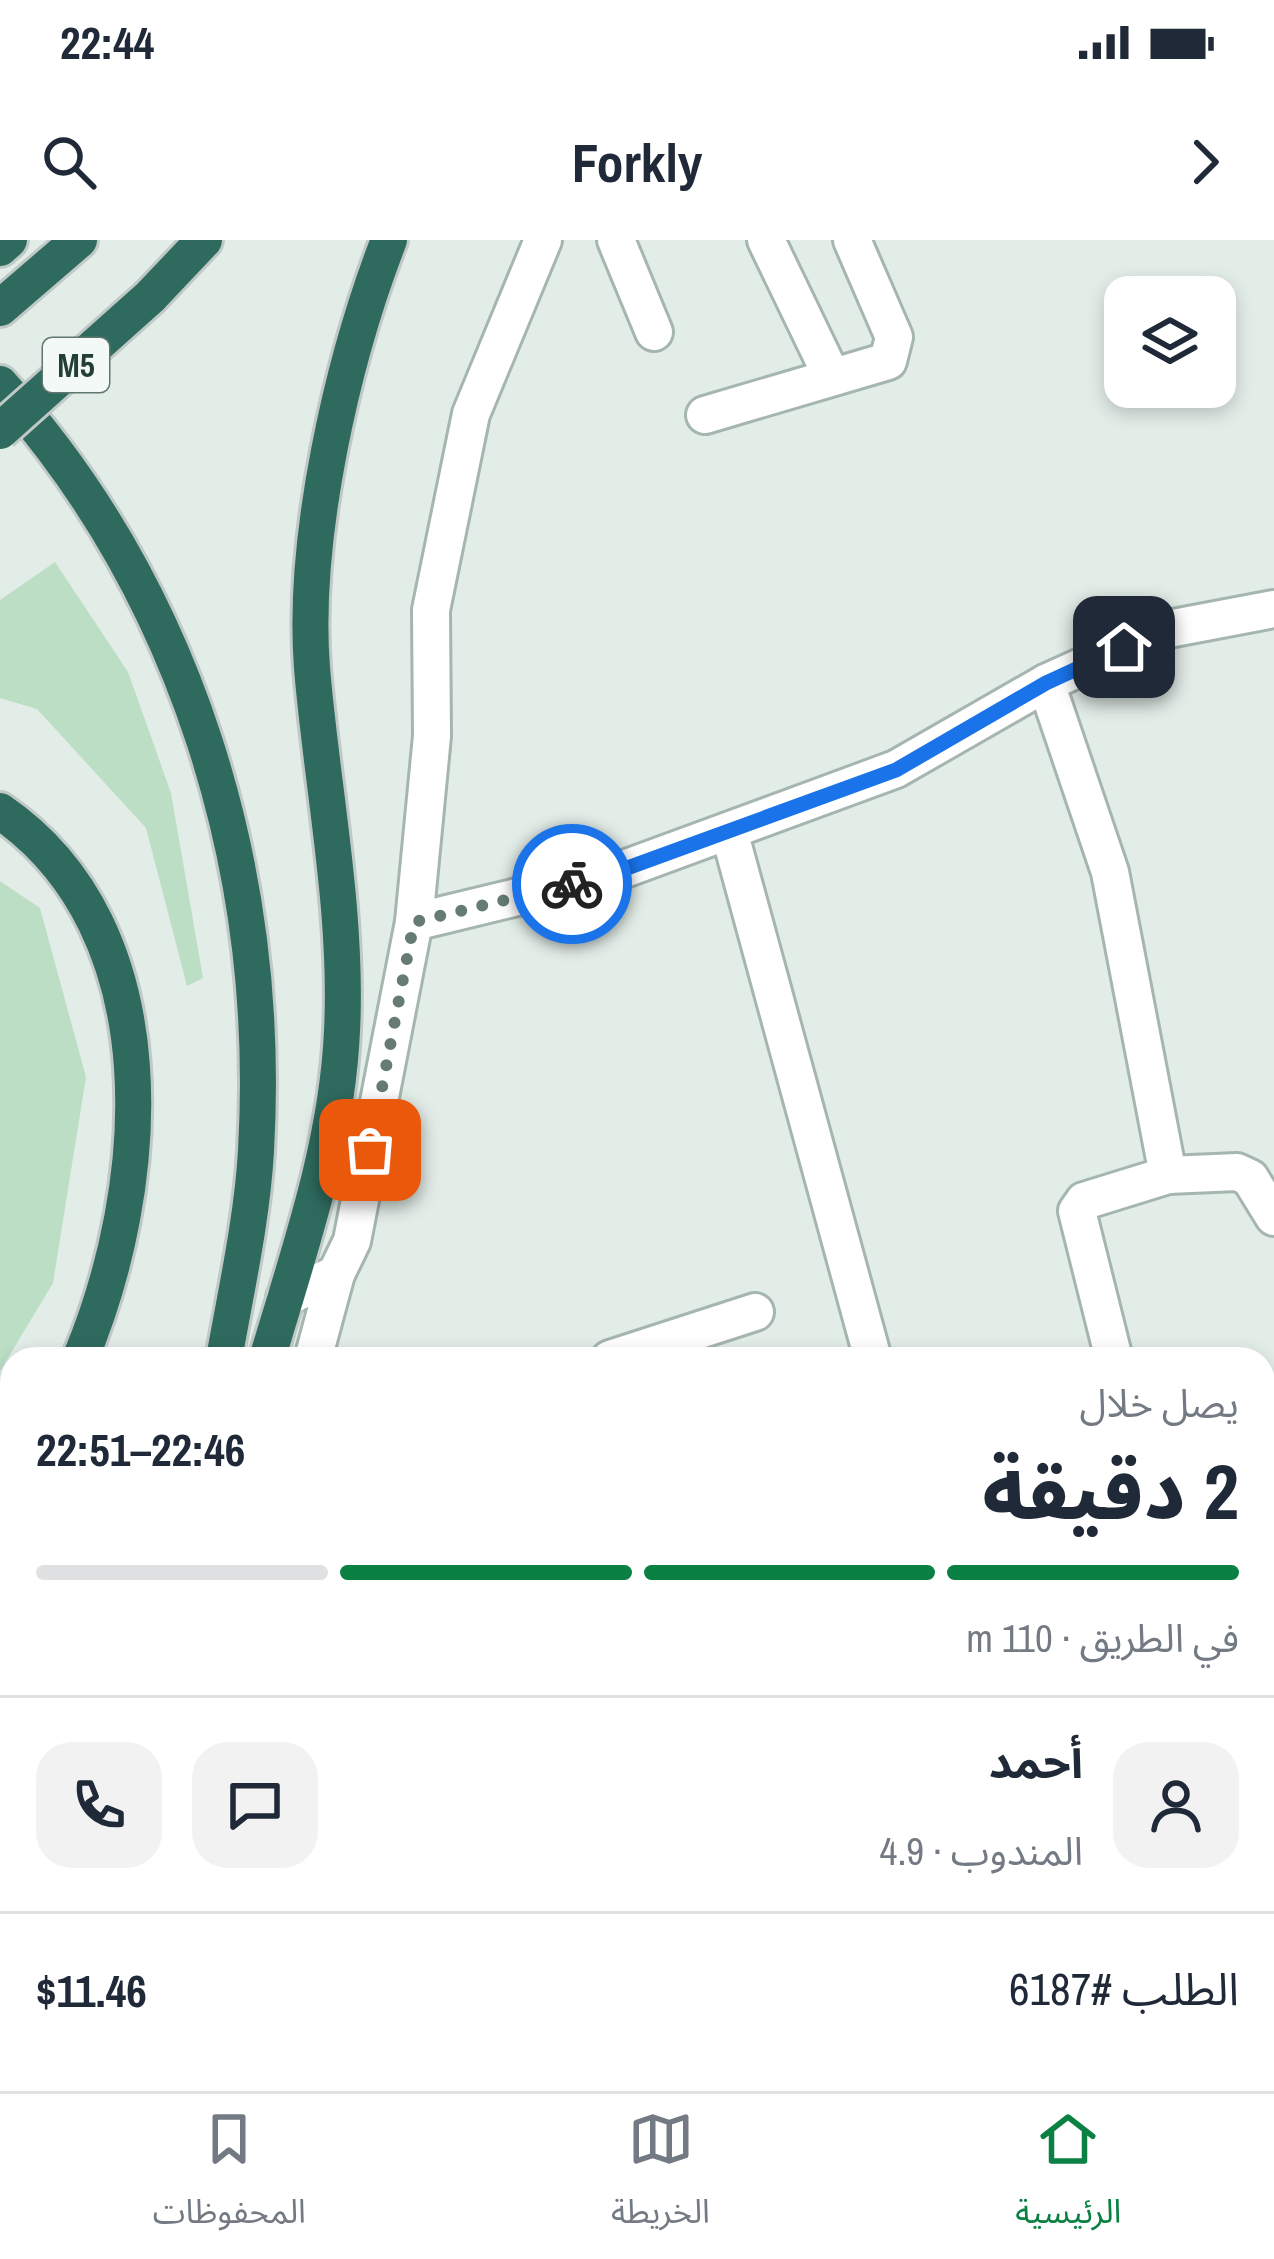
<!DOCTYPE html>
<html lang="ar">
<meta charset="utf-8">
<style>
:root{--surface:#fff;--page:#f2f2f3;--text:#1f2937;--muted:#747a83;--line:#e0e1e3;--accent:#0b8043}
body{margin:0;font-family:"Archivo Narrow","Noto Sans Arabic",sans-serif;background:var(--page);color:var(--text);direction:rtl;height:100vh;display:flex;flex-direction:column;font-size:45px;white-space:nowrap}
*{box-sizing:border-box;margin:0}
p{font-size:39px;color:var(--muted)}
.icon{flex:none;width:66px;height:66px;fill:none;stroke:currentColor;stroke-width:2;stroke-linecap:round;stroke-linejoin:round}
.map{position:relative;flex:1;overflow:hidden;direction:ltr}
.details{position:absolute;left:0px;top:1107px;width:1275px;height:744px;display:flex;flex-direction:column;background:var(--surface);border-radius:36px 36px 0 0;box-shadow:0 6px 18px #0003;direction:rtl}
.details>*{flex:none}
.fabs{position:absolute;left:1104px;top:36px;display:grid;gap:24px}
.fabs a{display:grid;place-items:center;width:132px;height:132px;border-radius:24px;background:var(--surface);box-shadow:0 6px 18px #0003;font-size:60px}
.pin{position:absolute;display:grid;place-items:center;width:102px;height:102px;color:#fff;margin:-51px;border-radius:24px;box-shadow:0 6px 18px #0006}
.courier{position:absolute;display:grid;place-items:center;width:120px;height:120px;margin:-60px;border:9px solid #1a73e8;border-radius:50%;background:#fff;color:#222;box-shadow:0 3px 15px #0007}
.headline em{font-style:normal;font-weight:800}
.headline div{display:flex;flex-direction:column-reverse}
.headline{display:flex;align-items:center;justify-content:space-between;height:204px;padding:0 36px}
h1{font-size:78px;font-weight:800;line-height:90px}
.bar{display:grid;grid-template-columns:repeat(4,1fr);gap:18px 12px;align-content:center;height:144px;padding:0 36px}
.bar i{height:15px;border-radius:9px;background:var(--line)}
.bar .active{background:var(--accent)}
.bar p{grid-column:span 4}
.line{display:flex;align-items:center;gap:30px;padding:0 36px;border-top:3px solid var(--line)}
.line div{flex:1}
.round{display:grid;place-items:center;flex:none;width:126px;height:126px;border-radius:36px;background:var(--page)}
.status{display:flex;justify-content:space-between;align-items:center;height:84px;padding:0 60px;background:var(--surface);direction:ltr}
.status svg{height:33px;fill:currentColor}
header{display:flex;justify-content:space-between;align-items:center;height:156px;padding:0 36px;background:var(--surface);font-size:54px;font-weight:800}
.menu{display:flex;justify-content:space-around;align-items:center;height:168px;border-top:3px solid var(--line);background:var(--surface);font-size:33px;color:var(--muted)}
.menu a{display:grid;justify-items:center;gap:6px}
.menu .active{color:var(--accent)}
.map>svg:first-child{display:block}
</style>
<div class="status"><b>22:44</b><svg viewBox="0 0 49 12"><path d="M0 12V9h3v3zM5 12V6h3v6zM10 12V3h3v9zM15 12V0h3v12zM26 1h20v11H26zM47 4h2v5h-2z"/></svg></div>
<header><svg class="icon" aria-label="forward" viewBox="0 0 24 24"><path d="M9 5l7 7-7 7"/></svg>Forkly<svg class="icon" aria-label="search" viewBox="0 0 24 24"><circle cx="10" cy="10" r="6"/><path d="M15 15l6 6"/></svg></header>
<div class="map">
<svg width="1274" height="1851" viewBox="0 0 1274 1851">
<rect width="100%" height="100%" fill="#e3ede8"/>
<g fill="#bbdec5">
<polygon points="55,322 128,432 171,553 203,738 187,746 146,588 37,469 0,458 0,360"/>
<polygon points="0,641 40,668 86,837 53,1043 0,1131"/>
<polygon points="12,1321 12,1795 0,1851 0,1328"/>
</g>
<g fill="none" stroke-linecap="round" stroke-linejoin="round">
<defs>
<g id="street">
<polyline points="616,0 654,92"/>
<polyline points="766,0 832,137"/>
<polyline points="705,175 888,121 894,97 852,0"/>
<polyline points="1046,443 1110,632 1168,935 1084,961 1077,971 1114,1119"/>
<polyline points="729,591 873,1119"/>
<polyline points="414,682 608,635 896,529 1046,443 1163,390 1274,369"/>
<polyline points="1168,935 1237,932 1250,938 1274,977"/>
<polyline points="285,1058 336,1034 352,1001 414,682 432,496 431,370 471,174 543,0"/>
<polyline points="313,1119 336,1034"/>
<polyline points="610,1119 755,1072"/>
<polyline points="1263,1719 1268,1739 1263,1751"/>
<polyline points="446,1839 448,1851"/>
<polyline points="551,1839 552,1851"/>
<polyline points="1256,1839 1274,1843"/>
<polyline points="136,1851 139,1839"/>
<polyline points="731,1851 778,1839"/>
</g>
<g id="highway">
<polyline points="0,8 9,0"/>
<polyline points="150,57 204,0"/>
<polyline points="0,68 79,0"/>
<path d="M 0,144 C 188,353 272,632 256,911 C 252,980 236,1051 224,1119"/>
<path d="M 0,571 C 173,690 152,948 80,1119"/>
<path d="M 267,1119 C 299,1011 337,904 342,791 C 348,670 322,548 312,428 C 302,298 342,121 389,0"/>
<polyline points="0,1245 12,1231"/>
<polyline points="66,1851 67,1839"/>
</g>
</defs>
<use href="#street" stroke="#a5b5af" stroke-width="42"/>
<use href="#highway" stroke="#c1c9c7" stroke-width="42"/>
<use href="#street" stroke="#fff" stroke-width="36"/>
<use href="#highway" stroke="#2e6b5e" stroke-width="36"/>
<defs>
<polyline id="highway-bridge" points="0,191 150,57"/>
</defs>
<use href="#highway-bridge" stroke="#c1c9c7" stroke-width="42" stroke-linecap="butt"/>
<use href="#highway-bridge" stroke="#2e6b5e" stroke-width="36"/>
</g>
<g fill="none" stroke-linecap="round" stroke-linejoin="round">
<polyline stroke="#667b75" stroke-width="12" stroke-dasharray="0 21.6" points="370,910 414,682 572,644"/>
<polyline stroke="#1a73e8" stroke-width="15" points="572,644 608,635 896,530 1046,443 1124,407"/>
</g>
<g text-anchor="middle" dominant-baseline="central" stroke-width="9" stroke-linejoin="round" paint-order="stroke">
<rect fill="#f3f9f6" stroke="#617670" stroke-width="3" x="43" y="98" width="66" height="54" rx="9"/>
<g font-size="33" font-weight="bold" fill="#223e37">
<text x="76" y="125">M5</text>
</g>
</g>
</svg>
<div class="fabs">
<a><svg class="icon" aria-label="layers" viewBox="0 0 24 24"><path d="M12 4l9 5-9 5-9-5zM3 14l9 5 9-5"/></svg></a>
</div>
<div class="pin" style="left:370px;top:910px;background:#ea580c"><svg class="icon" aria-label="bag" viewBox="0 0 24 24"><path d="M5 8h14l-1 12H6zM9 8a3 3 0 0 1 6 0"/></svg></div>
<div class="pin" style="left:1124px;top:407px;background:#1f2937"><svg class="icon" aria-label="home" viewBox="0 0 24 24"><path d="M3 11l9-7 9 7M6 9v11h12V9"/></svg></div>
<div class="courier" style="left:572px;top:644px"><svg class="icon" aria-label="bike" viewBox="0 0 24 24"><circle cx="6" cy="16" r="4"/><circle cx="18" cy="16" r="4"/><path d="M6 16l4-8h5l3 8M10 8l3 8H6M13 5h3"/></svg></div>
<section class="details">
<div class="headline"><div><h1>2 دقيقة</h1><p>يصل خلال</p></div><em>22:46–22:51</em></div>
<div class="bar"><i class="active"></i><i class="active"></i><i class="active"></i><i></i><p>في الطريق · 110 m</p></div>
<div class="line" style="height:216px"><a class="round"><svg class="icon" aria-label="person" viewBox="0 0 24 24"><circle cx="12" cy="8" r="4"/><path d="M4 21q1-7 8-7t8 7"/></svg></a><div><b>أحمد</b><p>المندوب · 4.9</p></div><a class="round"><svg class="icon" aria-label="chat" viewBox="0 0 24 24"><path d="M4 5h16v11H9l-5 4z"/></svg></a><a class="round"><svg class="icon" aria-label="phone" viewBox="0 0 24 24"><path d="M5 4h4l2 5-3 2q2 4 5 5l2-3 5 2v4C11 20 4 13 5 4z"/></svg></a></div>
<div class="line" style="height:156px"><div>الطلب #6187</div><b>$11.46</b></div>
</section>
</div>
<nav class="menu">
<a class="active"><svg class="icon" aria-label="home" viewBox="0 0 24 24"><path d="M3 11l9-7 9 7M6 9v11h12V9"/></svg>الرئيسية</a>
<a><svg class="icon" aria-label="map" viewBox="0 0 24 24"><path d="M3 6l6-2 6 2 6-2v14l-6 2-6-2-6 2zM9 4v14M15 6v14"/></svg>الخريطة</a>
<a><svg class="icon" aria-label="saved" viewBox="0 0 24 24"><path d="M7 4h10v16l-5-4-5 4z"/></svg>المحفوظات</a>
</nav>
